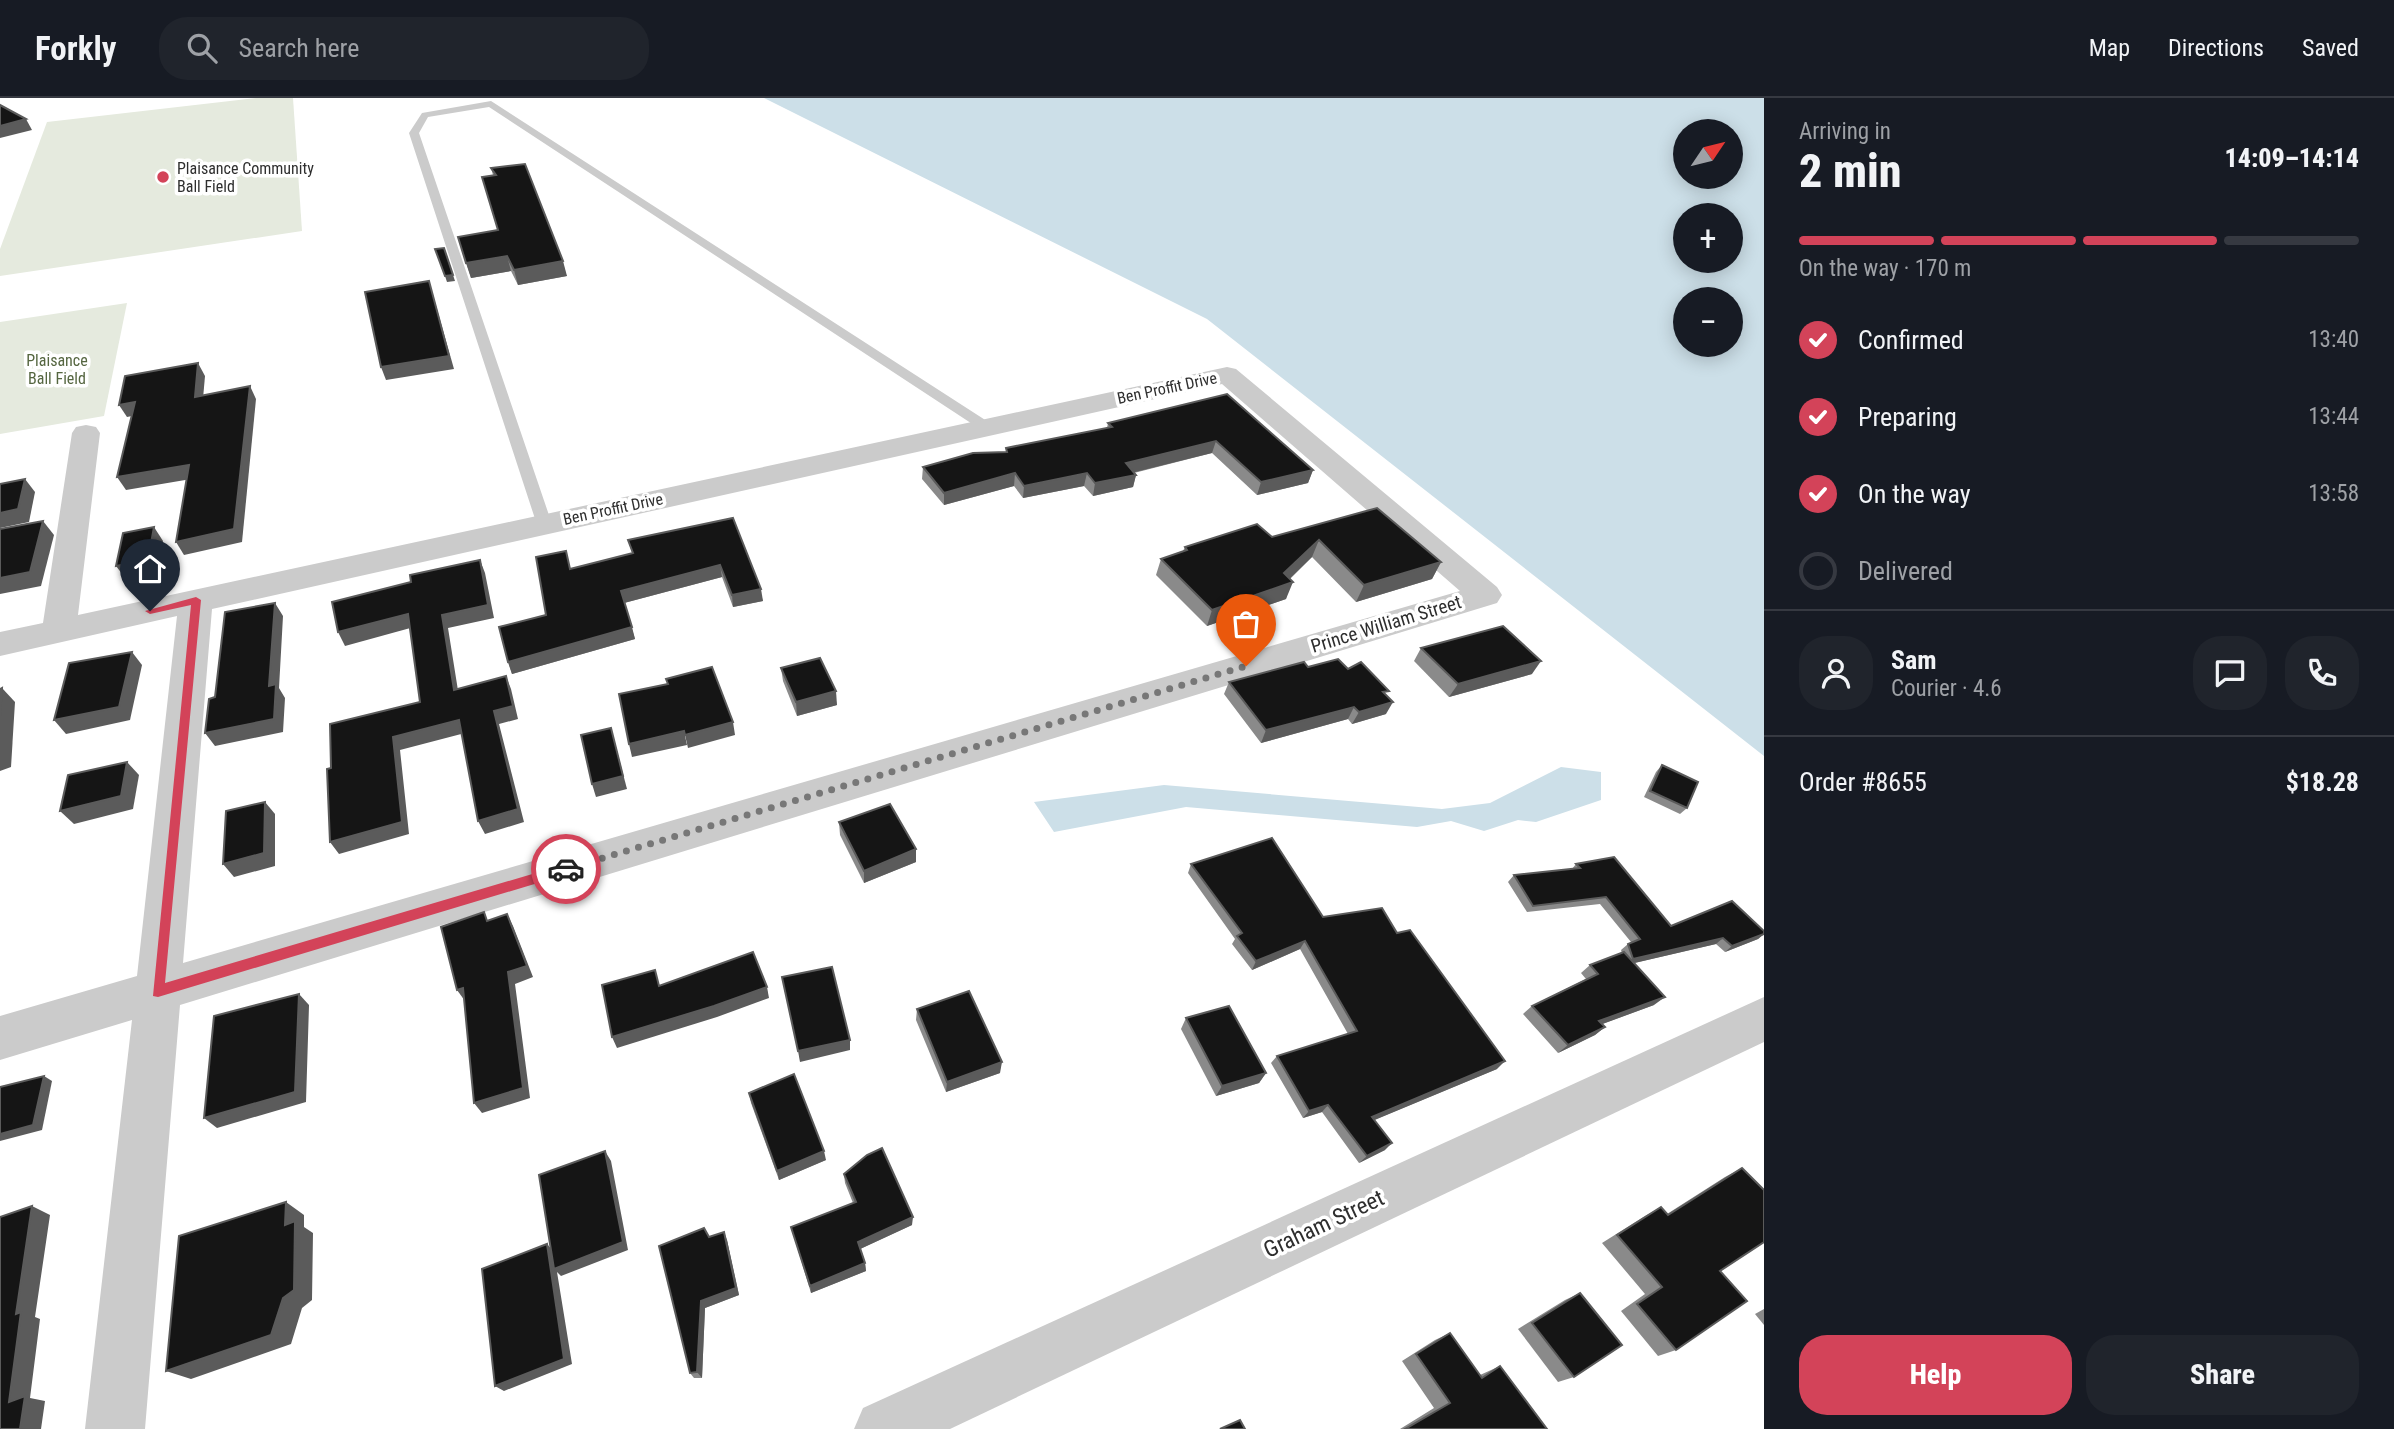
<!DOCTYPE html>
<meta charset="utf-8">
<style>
:root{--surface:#171b24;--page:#20242c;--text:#f1f3f6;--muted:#9ea1a6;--line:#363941;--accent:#d34359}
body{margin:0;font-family:"Roboto Condensed",sans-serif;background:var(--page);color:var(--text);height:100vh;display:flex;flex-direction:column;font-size:26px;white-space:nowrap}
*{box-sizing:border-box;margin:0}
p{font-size:23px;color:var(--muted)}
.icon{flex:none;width:38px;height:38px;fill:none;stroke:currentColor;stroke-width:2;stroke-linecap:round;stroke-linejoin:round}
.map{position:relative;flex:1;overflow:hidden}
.side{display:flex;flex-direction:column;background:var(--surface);width:630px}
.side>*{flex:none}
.needle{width:46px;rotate:55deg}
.tools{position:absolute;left:1673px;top:21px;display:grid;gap:14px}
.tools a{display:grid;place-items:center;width:70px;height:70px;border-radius:50%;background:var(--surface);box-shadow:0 4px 18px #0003;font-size:35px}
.pin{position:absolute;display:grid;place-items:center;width:60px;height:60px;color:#fff;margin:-72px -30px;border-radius:50% 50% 50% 0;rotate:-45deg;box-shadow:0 0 7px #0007}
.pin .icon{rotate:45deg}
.courier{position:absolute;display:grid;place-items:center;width:70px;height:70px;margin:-35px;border:5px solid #d34359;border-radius:50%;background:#fff;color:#222;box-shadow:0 2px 9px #0007}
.summary em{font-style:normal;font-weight:800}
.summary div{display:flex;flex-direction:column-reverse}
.summary{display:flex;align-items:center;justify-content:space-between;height:119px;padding:0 35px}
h1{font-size:46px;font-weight:800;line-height:52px}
.bar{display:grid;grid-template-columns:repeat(4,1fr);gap:10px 7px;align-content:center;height:84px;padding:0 35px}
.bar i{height:9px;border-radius:5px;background:var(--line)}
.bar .selected{background:var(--accent)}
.bar p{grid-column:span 4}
.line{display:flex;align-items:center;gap:18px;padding:0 35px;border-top:2px solid var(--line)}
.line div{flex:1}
.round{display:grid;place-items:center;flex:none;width:74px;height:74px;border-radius:28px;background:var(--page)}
ol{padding:0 35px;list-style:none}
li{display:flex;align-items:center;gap:21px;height:77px}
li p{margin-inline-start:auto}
li .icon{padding:7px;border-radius:50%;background:var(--accent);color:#fff;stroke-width:4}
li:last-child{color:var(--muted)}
li i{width:38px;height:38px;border:4px solid var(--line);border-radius:50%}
.primary-button{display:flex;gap:14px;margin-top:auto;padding:14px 35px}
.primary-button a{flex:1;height:80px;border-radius:28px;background:var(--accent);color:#fff;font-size:28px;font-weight:800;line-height:80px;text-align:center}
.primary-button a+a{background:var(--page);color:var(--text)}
header{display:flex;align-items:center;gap:42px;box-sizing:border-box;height:98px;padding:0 35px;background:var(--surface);border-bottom:2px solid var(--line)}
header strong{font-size:33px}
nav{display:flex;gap:38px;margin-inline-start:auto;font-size:24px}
.search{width:490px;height:63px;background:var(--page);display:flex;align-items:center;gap:18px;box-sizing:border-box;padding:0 24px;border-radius:28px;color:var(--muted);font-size:26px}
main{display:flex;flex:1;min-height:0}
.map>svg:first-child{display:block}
</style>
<header>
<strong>Forkly</strong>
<div class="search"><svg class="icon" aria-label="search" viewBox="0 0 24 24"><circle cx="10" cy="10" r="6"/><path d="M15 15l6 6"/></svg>Search here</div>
<nav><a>Map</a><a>Directions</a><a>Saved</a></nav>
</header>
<main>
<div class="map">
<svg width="1764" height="1331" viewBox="0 0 1764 1331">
<rect width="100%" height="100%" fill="#fff"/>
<g fill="#e5eade">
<polygon points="256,0 293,0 302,133 0,178 0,151 47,24"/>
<polygon points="127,205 104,318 0,336 0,224"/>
</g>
<g fill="#ccdfe8" fill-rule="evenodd">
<path d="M 764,0 L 1764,0 L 1764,658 L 1207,221 ZM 1685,33 L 1731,33 L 1731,79 L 1685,79 ZM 1685,117 L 1731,117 L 1731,163 L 1685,163 ZM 1685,201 L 1731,201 L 1731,247 L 1685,247 Z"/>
<polygon points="1561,669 1601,674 1601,702 1536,724 1518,722 1484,733 1451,723 1417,729 1186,709 1054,734 1034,704 1164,687 1442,711 1490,705"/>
</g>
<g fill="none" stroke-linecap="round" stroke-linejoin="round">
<polygon fill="#cbcbcb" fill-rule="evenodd" points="491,3 993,327 996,330 993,333 983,333 489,9 428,19 419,35 552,426 544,431 538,430 409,35 422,15"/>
<g fill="#cbcbcb" fill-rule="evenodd">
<path d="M 1227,269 L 1236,271 L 1497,489 L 1502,497 L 1497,505 L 180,907 L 145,1331 L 85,1331 L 132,922 L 0,962 L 0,918 L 137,878 L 177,518 L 0,558 L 0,534 L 43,525 L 72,335 L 76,329 L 86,327 L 96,329 L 100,335 L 78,517 ZM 1222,286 L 1460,493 L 183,865 L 212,511 Z"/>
<polygon points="1764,899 1764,944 950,1331 854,1331 863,1310"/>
</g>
</g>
<g fill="#8a8a8a">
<polygon points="491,70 567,178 518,187 511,173 471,180 458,139 498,132 493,77"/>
<polygon points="1227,296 1313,372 1308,385 1257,397 1212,355 1134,375 1136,377 1133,389 1093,398 1084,388 1023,400 1014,388 944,407 922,381 923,369 1006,354 1006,350 1107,330 1108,325"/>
<polygon points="1377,410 1441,464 1432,481 1356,504 1312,459 1290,481 1286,501 1207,528 1156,477 1161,461 1183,453 1185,449 1272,439"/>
<polygon points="733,420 763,503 733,509 722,479 624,505 635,541 512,576 508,564 546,517 571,471 632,455 628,442"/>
<polygon points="1421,550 1532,576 1449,599 1414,563"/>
<polygon points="1308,569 1348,571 1386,597 1386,616 1352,626 1348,621 1261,645 1224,596 1229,584"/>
<polygon points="781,570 837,607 797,618 783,583"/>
<polygon points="1662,667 1687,710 1680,716 1644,699 1656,674"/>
<polygon points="839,724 916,751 916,764 864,785 840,737"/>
<polygon points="1191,766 1323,819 1397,835 1497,971 1374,1022 1385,1052 1359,1065 1322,1014 1303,1020 1271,965 1277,958 1348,936 1300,851 1252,872 1232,846 1235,841 1188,775"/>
<polygon points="1576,766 1671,828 1764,833 1764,836 1758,841 1725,854 1716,846 1634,865 1654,907 1602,926 1605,929 1595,937 1558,955 1523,916 1532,908 1586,881 1581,875 1590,867 1622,855 1621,852 1628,846 1631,844 1600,806 1527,814 1508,784 1514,777 1572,771"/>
<polygon points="917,911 1000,975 946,994 916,922"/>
<polygon points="1186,920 1266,975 1259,985 1216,998 1181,931"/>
<polygon points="749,995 826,1062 779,1082 751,1005"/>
<polygon points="1742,1070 1720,1173 1676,1252 1658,1258 1621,1213 1645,1196 1602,1145 1645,1118 1661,1109 1667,1116 1725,1079"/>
<polygon points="844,1076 912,1127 860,1151 865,1165 866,1173 811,1195 791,1129 853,1105 845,1085"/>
<polygon points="709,1139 727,1142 739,1197 705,1210 702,1280 694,1280 690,1275"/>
<polygon points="1580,1195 1574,1279 1558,1284 1518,1231 1565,1202"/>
<polygon points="1764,1211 1764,1227 1755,1216"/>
<polygon points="1450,1235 1480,1277 1500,1268 1547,1331 1400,1331 1434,1310 1402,1263 1435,1242"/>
</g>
<g fill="#5b5b5b">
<polygon points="26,21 32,32 0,40 0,28"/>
<polygon points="507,158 511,173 471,180 466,165"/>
<polygon points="563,163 567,178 518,187 514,172"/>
<polygon points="453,177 455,183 447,184 445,178"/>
<polygon points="429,183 454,271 386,282 381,269"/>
<polygon points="198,265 205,278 202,312 195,299"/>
<polygon points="250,288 256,301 242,444 184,457 176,444"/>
<polygon points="135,304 142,316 127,319 119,307"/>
<polygon points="1216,343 1212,355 1123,377 1126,365"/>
<polygon points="189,367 197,380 126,392 117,379"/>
<polygon points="1313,372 1308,385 1257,397 1261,384"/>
<polygon points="1015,375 1014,388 944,407 944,395"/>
<polygon points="1087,375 1084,388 1023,400 1024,388"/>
<polygon points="1136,377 1133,389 1093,398 1095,385"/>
<polygon points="25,381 35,394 29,424 0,430 0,415"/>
<polygon points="43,423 54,437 41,488 0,496 0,480"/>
<polygon points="154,429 163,443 157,475 126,481 116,468"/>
<polygon points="1319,442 1312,459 1282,488 1293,484 1286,501 1207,528 1212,512 1284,475"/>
<polygon points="480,462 485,475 494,520 448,530 460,605 454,592 442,517"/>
<polygon points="1441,464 1432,481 1356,504 1364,487"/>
<polygon points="720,467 722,479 624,505 621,493"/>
<polygon points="761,491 763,503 733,509 732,497"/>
<polygon points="275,505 283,518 279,590 285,600 283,634 215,648 205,635 269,588"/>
<polygon points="408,516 414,529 345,548 338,534"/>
<polygon points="632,529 635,541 512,576 508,564"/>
<polygon points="132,554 142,567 130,622 66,636 54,622"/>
<polygon points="1541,563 1532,576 1449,599 1458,586"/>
<polygon points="506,578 511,591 518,621 499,626 524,724 485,736 478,723 494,613"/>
<polygon points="2,590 15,604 11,669 0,673 0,618"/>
<polygon points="836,593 837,607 797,618 796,604"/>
<polygon points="1393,604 1386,616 1352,626 1359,614"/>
<polygon points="1354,609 1348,621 1261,645 1266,632"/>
<polygon points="459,622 465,635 400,652 409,736 339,756 330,744 393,639"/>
<polygon points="733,624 735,637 688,650 685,637"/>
<polygon points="611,630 627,691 596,699 592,686"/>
<polygon points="684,633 687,647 632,659 629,646"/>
<polygon points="127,664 139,677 133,711 74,726 60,713"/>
<polygon points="265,704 275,716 275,768 234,779 223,766"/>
<polygon points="916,751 916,764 864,785 864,773"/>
<polygon points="507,816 513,828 533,879 515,886 530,1000 482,1015 474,1005 508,874"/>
<polygon points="1764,836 1758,841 1725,854 1732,848"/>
<polygon points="1723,840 1716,846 1626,867 1633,861"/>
<polygon points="1305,843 1300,851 1252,872 1256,863"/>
<polygon points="767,889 769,900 717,919 617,950 612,939"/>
<polygon points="463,890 465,903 457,892"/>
<polygon points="299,896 309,907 306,1004 217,1030 204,1020"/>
<polygon points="1665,899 1654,907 1589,931 1599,923"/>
<polygon points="1605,929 1595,937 1558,955 1568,947"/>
<polygon points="850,942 850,952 800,964 798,953"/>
<polygon points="1505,963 1497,971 1365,1026 1372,1019"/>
<polygon points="1002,964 1000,975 946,994 947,984"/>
<polygon points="1266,975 1259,985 1216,998 1222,988"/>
<polygon points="44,978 52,983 42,1032 0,1043 0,1036"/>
<polygon points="1328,1007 1322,1014 1303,1020 1309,1013"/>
<polygon points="1392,1045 1385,1052 1359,1065 1367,1058"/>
<polygon points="605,1053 611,1063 628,1152 561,1178 557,1174 572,1266 504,1293 495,1288 547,1146 554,1154"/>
<polygon points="824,1053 826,1062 779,1082 777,1073"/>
<polygon points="286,1104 304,1117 304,1129 313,1135 312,1202 302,1210 291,1246 191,1281 166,1273 285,1127"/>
<polygon points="32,1108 50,1117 35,1219 40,1221 30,1300 45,1303 41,1331 20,1331 9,1304 16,1216"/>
<polygon points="913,1119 912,1127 858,1152 858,1144"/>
<polygon points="724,1134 727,1142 739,1197 705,1210 702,1280 697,1274 701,1203"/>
<polygon points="865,1165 866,1173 811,1195 810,1188"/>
</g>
<g fill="#151515" stroke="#5b5b5b" stroke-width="2">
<polygon points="0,7 26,21 0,28"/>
<polygon points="525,66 563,163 514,172 507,158 466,165 458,139 498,132 482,79 496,77 491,70"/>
<polygon points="444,150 453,177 445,178 435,151"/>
<polygon points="429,183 449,258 381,269 365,194"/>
<polygon points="198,265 195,299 250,288 234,431 176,444 189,367 117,379 135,304 119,307 125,278"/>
<polygon points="1227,296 1313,372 1261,384 1216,343 1126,365 1136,377 1095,385 1087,375 1024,388 1015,375 944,395 923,369 973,355 1007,354 1006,350 1112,329 1108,325"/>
<polygon points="25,381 18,411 0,415 0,386"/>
<polygon points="1377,410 1441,464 1364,487 1319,442 1284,475 1293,484 1212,512 1161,461 1187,452 1185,449 1257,426 1272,439"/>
<polygon points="733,420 761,491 732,497 720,467 621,493 632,529 508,564 499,529 546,517 536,459 566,453 570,471 633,455 628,442"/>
<polygon points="43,423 30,474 0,480 0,431"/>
<polygon points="154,429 148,462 116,468 123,435"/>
<polygon points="480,462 488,507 442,517 454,592 506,578 513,608 494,613 518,711 478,723 459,622 393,639 402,724 330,744 327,671 331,670 330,626 420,604 408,516 338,534 332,504 411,484 410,477"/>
<polygon points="275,505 269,588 276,586 274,621 205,635 209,601 215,599 225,514"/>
<polygon points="1503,528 1541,563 1458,586 1421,550"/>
<polygon points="132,554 119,609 54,622 69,565"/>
<polygon points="820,560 836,593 796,604 781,570"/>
<polygon points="1338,561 1348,571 1361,564 1389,593 1383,594 1393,604 1359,614 1354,609 1266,632 1229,584 1304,564 1308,569"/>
<polygon points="712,569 733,624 685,637 684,633 629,646 619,596 668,586 666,581"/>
<polygon points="2,590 0,618 0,591"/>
<polygon points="611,630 623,678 592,686 581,637"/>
<polygon points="127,664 121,698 60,713 68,677"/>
<polygon points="1662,667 1698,684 1687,710 1650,693"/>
<polygon points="265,704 264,755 223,766 226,713"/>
<polygon points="890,706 916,751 864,773 839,724"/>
<polygon points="1272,740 1323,819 1382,810 1397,835 1410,832 1505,963 1372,1019 1392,1045 1367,1058 1328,1007 1309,1013 1277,958 1357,933 1305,843 1256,863 1237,838 1242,835 1191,766"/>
<polygon points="1614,759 1671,828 1732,803 1764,833 1764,836 1732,848 1723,840 1633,861 1628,846 1640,841 1606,799 1533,808 1514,777 1580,770 1576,766"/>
<polygon points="484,814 487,823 507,816 527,868 508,874 523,990 474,1005 463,890 457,892 441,829"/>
<polygon points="753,854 767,889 714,908 612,939 602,887 655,872 659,888"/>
<polygon points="1624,854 1665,899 1599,923 1605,929 1568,947 1532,908 1598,876 1590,867"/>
<polygon points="832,869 850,942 798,953 782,879"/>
<polygon points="969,893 1002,964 947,984 917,911"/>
<polygon points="299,896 295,994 204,1020 214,918"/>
<polygon points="1229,908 1266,975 1222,988 1186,920"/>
<polygon points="794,976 824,1053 777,1073 749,995"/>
<polygon points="44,978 33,1027 0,1036 0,989"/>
<polygon points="882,1050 913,1119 858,1144 865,1165 810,1188 791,1129 856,1104 844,1076 867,1057"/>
<polygon points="605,1053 623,1144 554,1171 539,1077"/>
<polygon points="1742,1070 1764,1092 1764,1144 1720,1173 1747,1203 1676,1252 1637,1206 1662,1189 1617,1137 1661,1109 1668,1117"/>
<polygon points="286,1104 285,1127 295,1123 294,1192 283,1200 271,1237 166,1273 179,1138"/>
<polygon points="32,1108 16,1216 21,1214 9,1304 25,1298 20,1331 0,1331 0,1119"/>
<polygon points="704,1130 709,1139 724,1134 736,1190 701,1203 697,1274 690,1275 659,1148"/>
<polygon points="547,1146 564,1261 495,1288 482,1171"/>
<polygon points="1580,1195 1622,1247 1574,1279 1532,1225"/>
<polygon points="1450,1235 1482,1280 1500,1268 1547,1331 1405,1331 1450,1305 1416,1256"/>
<polygon points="1240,1322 1245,1331 1220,1331"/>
</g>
<polygon fill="#d34359" points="196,499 201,502 165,885 566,766 571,768 571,775 158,899 153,898 191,507 150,516 145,513"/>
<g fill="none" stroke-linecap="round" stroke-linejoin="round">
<polyline stroke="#777" stroke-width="7" stroke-dasharray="0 12.6" points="566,771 1246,568"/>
</g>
<circle fill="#d34359" stroke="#fff" stroke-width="2.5" cx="163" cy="79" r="7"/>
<g text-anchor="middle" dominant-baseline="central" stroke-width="7" stroke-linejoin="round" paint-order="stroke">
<g font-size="16" fill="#2e2e2e" stroke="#fff" text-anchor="start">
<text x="177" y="70">Plaisance Community<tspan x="177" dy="18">Ball Field</tspan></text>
</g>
<g font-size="16" fill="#556640" stroke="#fff">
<text x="57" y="262">Plaisance<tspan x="57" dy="18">Ball Field</tspan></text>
</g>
<g font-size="16" fill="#2e2e2e" stroke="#fff">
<text transform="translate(1167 290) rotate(-12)">Ben Proffit Drive</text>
<text transform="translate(613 411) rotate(-12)">Ben Proffit Drive</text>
</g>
<g font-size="19" fill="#2e2e2e" stroke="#fff">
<text transform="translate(1386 526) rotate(-17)">Prince William Street</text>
</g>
<g font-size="23" fill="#2e2e2e" stroke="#fff">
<text transform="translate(1324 1126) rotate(-25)">Graham Street</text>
</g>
</g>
</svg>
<div class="tools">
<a><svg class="needle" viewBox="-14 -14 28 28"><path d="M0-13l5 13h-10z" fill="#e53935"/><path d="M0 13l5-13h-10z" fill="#9ea1a6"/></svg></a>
<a>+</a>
<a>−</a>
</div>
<div class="pin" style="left:1246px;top:568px;background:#ea580c"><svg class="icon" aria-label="bag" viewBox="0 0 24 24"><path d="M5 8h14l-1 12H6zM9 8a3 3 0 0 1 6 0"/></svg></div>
<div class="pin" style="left:150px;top:513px;background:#1f2937"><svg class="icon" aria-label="home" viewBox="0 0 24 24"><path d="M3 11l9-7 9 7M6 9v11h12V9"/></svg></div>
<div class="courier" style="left:566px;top:771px"><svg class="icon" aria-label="car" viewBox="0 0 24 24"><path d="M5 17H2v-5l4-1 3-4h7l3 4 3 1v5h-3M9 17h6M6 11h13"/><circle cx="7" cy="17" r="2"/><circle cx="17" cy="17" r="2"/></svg></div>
</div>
<section class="side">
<div class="summary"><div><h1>2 min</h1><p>Arriving in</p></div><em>14:09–14:14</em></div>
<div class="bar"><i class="selected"></i><i class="selected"></i><i class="selected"></i><i></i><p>On the way · 170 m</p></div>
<ol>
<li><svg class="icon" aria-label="check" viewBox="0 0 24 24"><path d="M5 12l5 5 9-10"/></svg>Confirmed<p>13:40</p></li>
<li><svg class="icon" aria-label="check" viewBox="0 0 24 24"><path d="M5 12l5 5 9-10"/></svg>Preparing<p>13:44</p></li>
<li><svg class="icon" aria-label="check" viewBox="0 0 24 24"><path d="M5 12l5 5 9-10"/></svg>On the way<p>13:58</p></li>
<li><i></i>Delivered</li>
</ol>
<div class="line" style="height:126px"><a class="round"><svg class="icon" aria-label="person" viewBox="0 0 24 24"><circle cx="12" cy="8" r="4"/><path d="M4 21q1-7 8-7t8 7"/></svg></a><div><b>Sam</b><p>Courier · 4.6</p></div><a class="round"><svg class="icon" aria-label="chat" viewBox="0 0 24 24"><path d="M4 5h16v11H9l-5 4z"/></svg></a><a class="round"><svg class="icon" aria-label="phone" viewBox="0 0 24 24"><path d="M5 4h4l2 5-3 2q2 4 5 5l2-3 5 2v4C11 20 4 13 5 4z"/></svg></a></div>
<div class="line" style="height:91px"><div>Order #8655</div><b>$18.28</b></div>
<div class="primary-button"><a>Help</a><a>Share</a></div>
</section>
</main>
